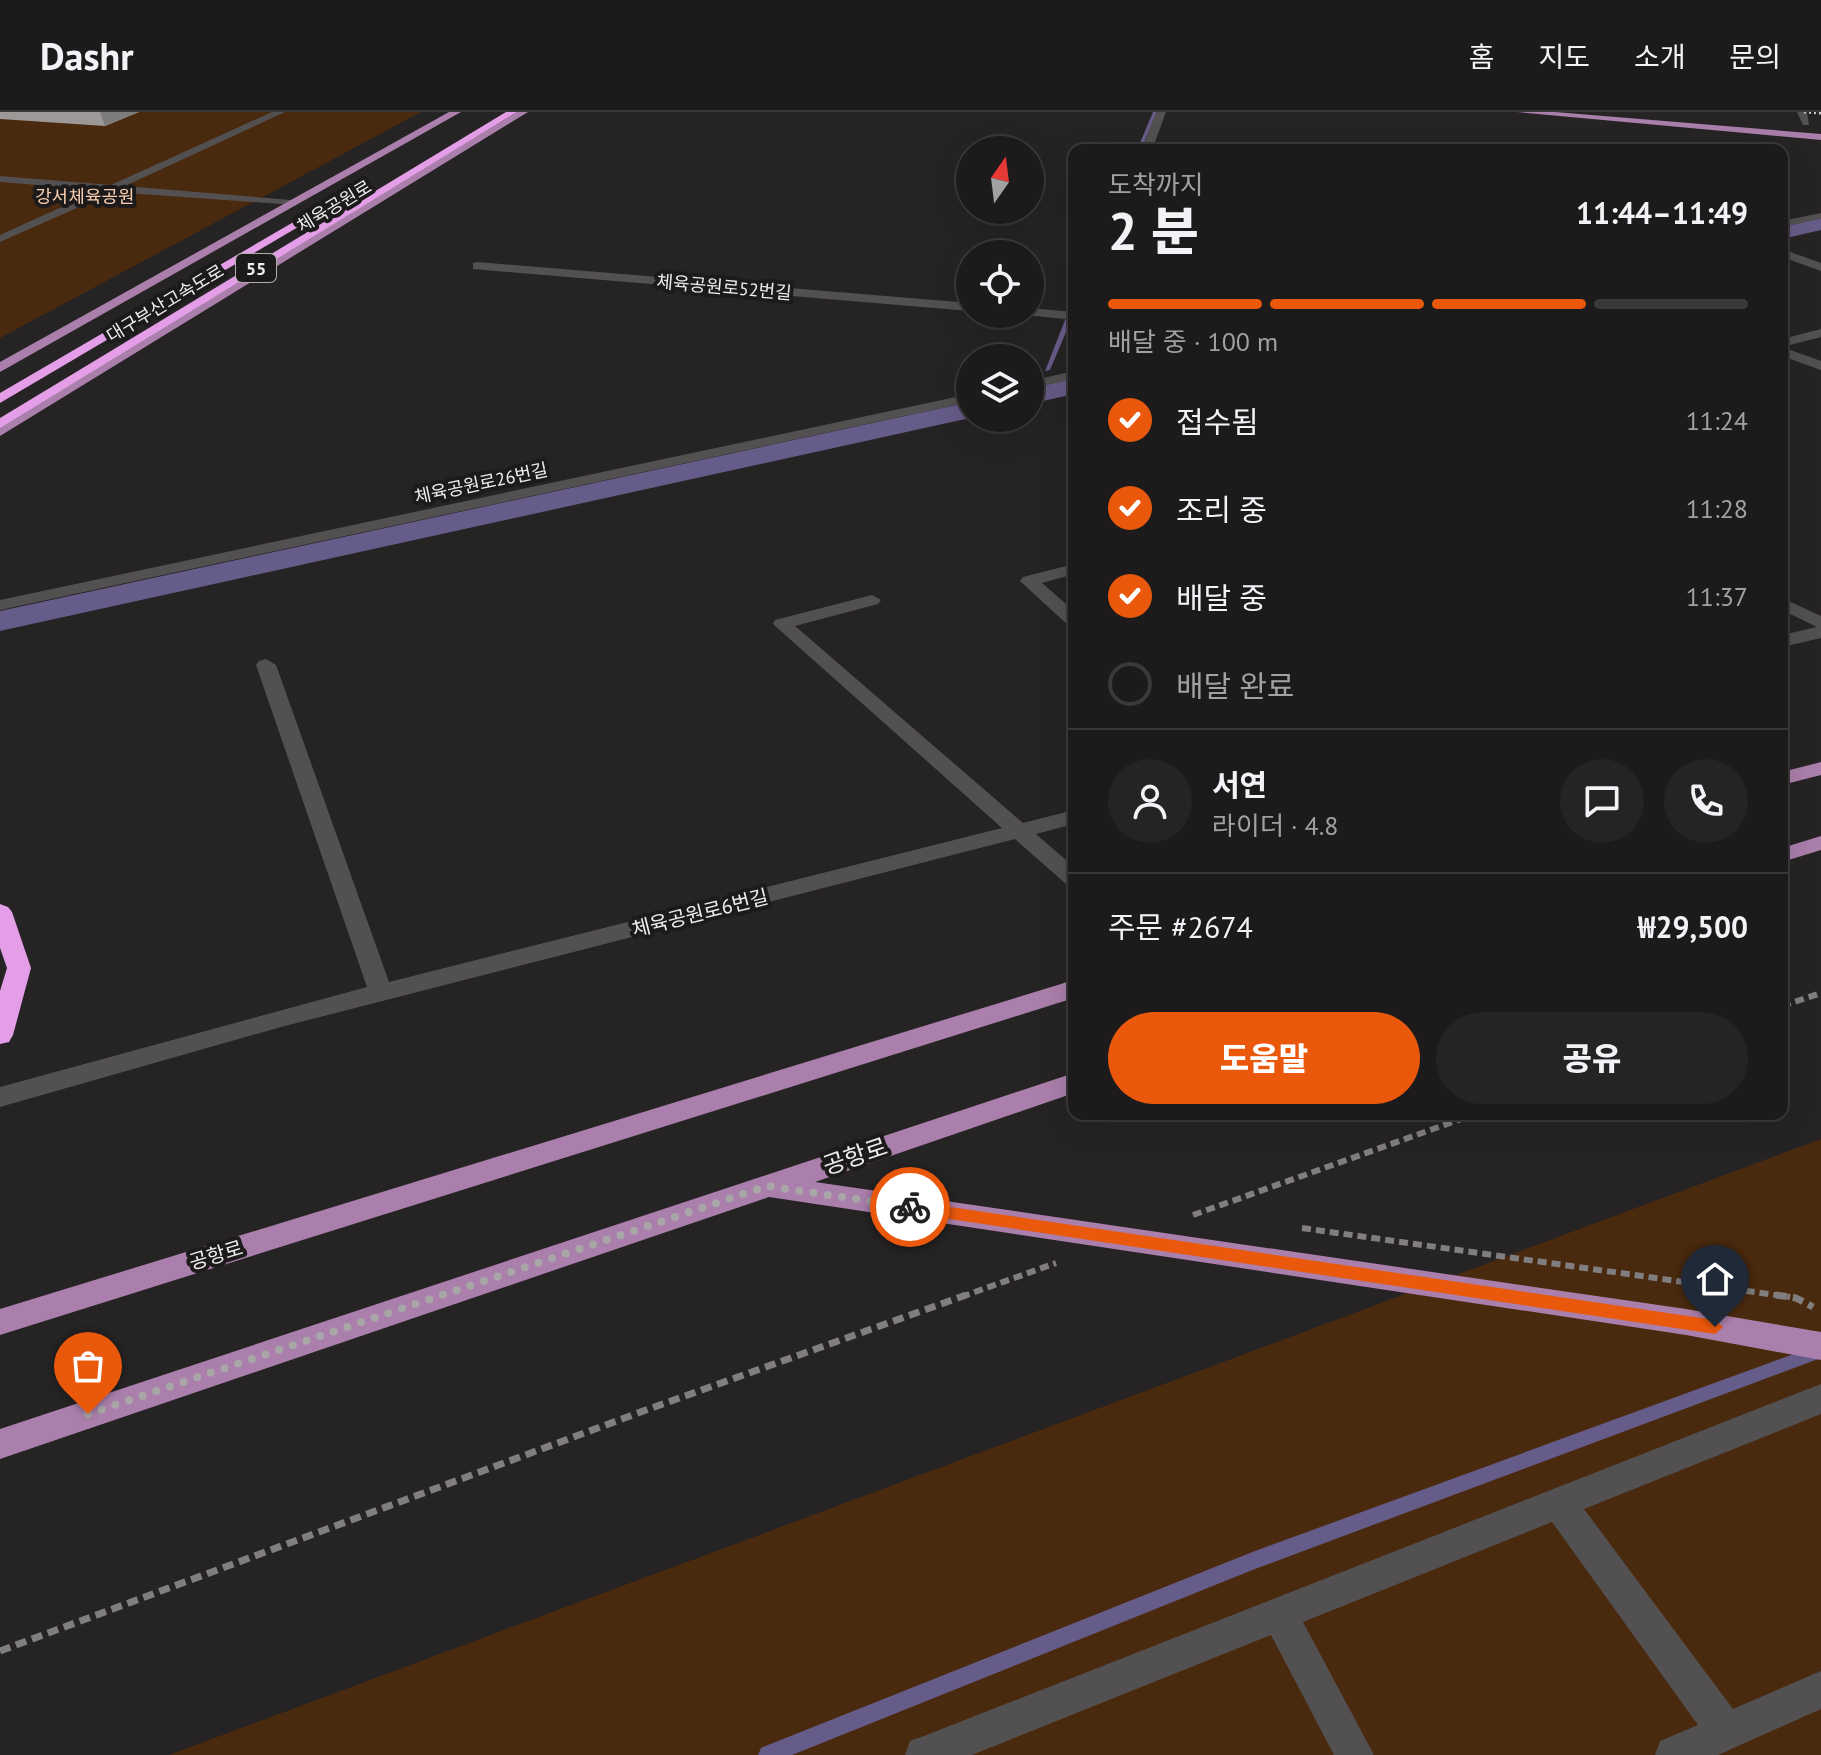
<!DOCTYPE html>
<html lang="ko">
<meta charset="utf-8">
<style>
:root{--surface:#1c1a1b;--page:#252324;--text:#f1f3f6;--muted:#a0a1a3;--line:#3a383a;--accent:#ea580c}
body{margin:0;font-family:"PT Sans","Noto Sans KR",sans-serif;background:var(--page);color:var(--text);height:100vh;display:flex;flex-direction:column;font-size:30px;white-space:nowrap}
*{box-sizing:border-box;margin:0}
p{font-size:26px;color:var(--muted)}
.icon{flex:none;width:44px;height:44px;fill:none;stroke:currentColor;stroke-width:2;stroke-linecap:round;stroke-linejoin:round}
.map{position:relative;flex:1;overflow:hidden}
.drawer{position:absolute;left:1068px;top:32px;width:720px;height:976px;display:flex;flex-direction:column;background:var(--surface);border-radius:16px;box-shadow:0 8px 32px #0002,0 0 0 2px var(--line)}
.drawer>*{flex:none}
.needle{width:52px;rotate:14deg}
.buttons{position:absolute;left:956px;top:24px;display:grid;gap:16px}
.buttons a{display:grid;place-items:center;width:88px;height:88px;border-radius:50%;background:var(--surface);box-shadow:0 8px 32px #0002,0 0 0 2px var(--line);font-size:40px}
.pin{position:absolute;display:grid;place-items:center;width:68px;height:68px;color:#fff;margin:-82px -34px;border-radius:50% 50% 50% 0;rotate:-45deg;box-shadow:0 0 8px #0007}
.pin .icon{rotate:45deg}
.courier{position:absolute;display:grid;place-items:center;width:80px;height:80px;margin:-40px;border:6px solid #ea580c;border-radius:50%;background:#fff;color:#222;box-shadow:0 2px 10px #0007}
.summary em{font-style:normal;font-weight:800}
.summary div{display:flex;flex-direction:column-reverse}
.summary{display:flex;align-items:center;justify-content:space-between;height:136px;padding:0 40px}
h1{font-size:52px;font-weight:800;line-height:60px}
.bar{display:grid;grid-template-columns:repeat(4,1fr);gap:12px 8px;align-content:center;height:96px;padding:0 40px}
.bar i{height:10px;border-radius:6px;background:var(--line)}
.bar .active{background:var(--accent)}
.bar p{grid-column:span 4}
.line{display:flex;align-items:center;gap:20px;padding:0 40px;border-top:2px solid var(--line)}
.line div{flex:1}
.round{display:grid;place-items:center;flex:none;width:84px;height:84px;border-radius:42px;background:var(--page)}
ol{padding:0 40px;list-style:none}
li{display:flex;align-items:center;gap:24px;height:88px}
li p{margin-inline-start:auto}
li .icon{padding:8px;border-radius:50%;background:var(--accent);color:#fff;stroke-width:4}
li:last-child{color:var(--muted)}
li i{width:44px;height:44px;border:4px solid var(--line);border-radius:50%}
.cta{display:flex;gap:16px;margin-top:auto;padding:16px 40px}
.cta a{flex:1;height:92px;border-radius:48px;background:var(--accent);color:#fff;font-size:32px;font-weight:800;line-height:92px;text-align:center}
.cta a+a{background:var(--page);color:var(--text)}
header{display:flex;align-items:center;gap:48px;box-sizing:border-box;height:112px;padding:0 40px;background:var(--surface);border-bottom:2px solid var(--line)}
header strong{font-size:38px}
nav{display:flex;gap:44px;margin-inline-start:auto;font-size:28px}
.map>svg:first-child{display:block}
</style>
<header>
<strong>Dashr</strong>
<nav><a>홈</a><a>지도</a><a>소개</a><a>문의</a></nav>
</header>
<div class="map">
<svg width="1821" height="1643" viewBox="0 0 1821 1643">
<rect width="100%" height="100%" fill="#262324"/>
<g fill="#4a2a0f">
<polygon points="0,0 421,0 0,226"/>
<polygon points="1821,1027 1821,1643 169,1643"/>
</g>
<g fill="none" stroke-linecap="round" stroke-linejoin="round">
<g fill="#665c89" fill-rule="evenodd">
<polygon points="1153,0 1157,0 1141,38 1137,38"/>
<polygon points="1074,191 1074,201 1050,258 1045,259 1071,193"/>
<polygon points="1037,274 1044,276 1040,285 1037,285 1033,283"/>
<polygon points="1821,1232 1821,1246 1255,1457 792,1643 758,1643 761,1636 768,1633 1255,1439"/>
</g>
<g fill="#665c89" fill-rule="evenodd">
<polygon points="1821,106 1821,118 1782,127 1782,115"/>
<polygon points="1074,266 1074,282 1030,292 1030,276"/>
<polygon points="970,290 970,306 0,519 0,499"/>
</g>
<g stroke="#817e7f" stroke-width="6" stroke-dasharray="9 5" stroke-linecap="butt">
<polyline points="1782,894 1821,881"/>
<polyline points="1193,1103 1475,1002"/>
<polyline points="1302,1116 1790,1185"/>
<polyline points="961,1185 1056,1151"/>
</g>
<g stroke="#817e7f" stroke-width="7" stroke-dasharray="11 6" stroke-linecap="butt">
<polyline points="1776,1183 1796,1186 1813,1195"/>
<polyline points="0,1539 646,1298 966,1183"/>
</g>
<g fill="#535051" fill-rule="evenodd">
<polygon points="272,0 285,0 125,74 291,88 295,89 295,93 113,80 0,130 0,123 99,78 0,70 0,64 111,73"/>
<polygon points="1156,0 1166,0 1152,38 1142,38"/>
<polygon points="1797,0 1807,0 1809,13 1803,13"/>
<polygon points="1821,101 1821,107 1782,115 1782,109"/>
<polygon points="1782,137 1821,151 1821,159 1782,145"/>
<polygon points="477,150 970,191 970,199 473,157 473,151"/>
<polygon points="1030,196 1074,200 1074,208 1025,203 1030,202"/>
<polygon points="1821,217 1821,225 1782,235 1821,249 1821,258 1782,244 1782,227"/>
<polygon points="1074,259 1074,267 1030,277 1030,269"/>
<polygon points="970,282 970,290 0,498 0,488"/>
<polygon points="1074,452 1074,462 1042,471 1074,499 1074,515 1068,513 1020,469 1023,465"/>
<polygon points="872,483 881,488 878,492 795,514 1023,711 1074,698 1074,712 1036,722 1074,755 1074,774 1066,772 1015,727 281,915 0,995 0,975 367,875 256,553 259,549 266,547 276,553 389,870 1002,716 773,512 775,508"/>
<polygon points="1782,486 1821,504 1821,526 1782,535 1782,523 1817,515 1782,498"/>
<polygon points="1821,1272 1821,1302 1584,1397 1733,1597 1821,1559 1821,1597 1718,1643 1655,1643 1660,1629 1698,1613 1552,1410 1303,1510 1374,1643 1334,1643 1271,1523 972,1643 905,1643 910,1629 924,1624"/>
</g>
<g fill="#aa7fab" fill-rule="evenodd">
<polygon points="449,0 461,0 0,260 0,250"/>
<polygon points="517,0 528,0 0,324 0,314"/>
<polygon points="1517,0 1555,0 1821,22 1821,28"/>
<polygon points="1821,650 1821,663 1782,673 1782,660"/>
<polygon points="1821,724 1821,738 1782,750 1782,736"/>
<polygon points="1074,868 1074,886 0,1223 0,1197"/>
<polygon points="1074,961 1074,981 815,1070 1686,1197 1821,1220 1821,1248 1686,1223 769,1085 0,1347 0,1317"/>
</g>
<g fill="#e49ee7" fill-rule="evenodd">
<polygon points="506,0 517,0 0,316 0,306"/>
<polygon points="340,83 344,84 344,88 0,291 0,281"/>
<polygon points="0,792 8,795 12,800 31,856 13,923 9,930 0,932 0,879 7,856 0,836"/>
</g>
<polyline stroke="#cbc9ca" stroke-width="3" stroke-dasharray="2 3" stroke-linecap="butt" points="1804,0 1821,1"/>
</g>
<polygon fill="#9b9897" points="0,0 139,0 105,14 0,7"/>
<polygon fill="#7e7c7b" points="100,0 139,0 105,14"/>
<polygon fill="#ea580c" points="910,1089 1715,1208 1723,1215 1715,1222 910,1101 902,1095"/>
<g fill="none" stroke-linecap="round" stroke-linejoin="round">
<polyline stroke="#a8a6a7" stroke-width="8" stroke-dasharray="0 14.4" points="88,1302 767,1074 910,1095"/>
</g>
<g text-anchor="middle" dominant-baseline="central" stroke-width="8" stroke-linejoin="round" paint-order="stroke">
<g font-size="18" fill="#f7cfb0" stroke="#1c1a1b">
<text x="85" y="84">강서체육공원</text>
</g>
<g font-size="18" fill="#eeeced" stroke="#1c1a1b">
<text transform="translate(334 94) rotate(-31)">체육공원로</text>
<text transform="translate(724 175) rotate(5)">체육공원로52번길</text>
<text transform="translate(165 191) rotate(-31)">대구부산고속도로</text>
<text transform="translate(481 371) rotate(-12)">체육공원로26번길</text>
</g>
<rect fill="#1c1a1b" stroke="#afadae" stroke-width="2" x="236" y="142" width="40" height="28" rx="6"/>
<g font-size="18" font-weight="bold" fill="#eeeced">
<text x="256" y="156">55</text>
</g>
<g font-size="20" fill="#eeeced" stroke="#1c1a1b">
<text transform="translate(700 801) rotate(-14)">체육공원로6번길</text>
<text transform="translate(216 1143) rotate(-17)">공항로</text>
</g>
<g font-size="24" fill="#eeeced" stroke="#1c1a1b">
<text transform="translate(855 1044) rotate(-19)">공항로</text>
</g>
</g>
</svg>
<div class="buttons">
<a><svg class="needle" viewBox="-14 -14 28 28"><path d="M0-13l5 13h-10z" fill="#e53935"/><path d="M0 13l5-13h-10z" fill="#a0a1a3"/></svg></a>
<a><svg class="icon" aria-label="locate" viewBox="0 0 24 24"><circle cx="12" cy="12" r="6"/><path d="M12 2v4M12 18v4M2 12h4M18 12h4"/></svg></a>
<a><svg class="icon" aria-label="layers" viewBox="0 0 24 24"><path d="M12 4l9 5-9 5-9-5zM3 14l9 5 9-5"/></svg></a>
</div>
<div class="pin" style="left:88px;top:1302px;background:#ea580c"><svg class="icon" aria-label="bag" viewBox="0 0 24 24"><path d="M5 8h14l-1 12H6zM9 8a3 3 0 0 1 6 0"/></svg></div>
<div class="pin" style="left:1715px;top:1215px;background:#1f2937"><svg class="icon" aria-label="home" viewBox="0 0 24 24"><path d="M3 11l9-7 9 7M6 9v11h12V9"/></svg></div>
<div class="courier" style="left:910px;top:1095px"><svg class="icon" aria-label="bike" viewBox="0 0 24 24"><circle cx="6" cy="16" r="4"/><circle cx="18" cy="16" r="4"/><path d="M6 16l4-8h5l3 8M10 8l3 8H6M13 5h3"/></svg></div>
<section class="drawer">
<div class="summary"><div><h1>2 분</h1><p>도착까지</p></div><em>11:44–11:49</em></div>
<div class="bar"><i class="active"></i><i class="active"></i><i class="active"></i><i></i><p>배달 중 · 100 m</p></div>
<ol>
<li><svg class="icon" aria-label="check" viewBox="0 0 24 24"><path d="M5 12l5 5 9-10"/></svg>접수됨<p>11:24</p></li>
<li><svg class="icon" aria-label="check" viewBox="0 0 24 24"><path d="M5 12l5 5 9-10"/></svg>조리 중<p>11:28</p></li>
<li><svg class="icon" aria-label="check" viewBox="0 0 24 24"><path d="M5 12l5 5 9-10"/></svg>배달 중<p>11:37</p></li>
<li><i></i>배달 완료</li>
</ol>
<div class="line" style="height:144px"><a class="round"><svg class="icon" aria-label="person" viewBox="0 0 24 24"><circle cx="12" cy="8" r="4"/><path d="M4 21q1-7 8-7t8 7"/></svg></a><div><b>서연</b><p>라이더 · 4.8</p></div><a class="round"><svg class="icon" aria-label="chat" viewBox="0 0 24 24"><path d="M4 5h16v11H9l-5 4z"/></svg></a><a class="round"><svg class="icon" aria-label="phone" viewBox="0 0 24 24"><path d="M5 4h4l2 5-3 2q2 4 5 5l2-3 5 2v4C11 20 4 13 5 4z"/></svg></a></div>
<div class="line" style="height:104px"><div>주문 #2674</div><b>₩29,500</b></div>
<div class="cta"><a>도움말</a><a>공유</a></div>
</section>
</div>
